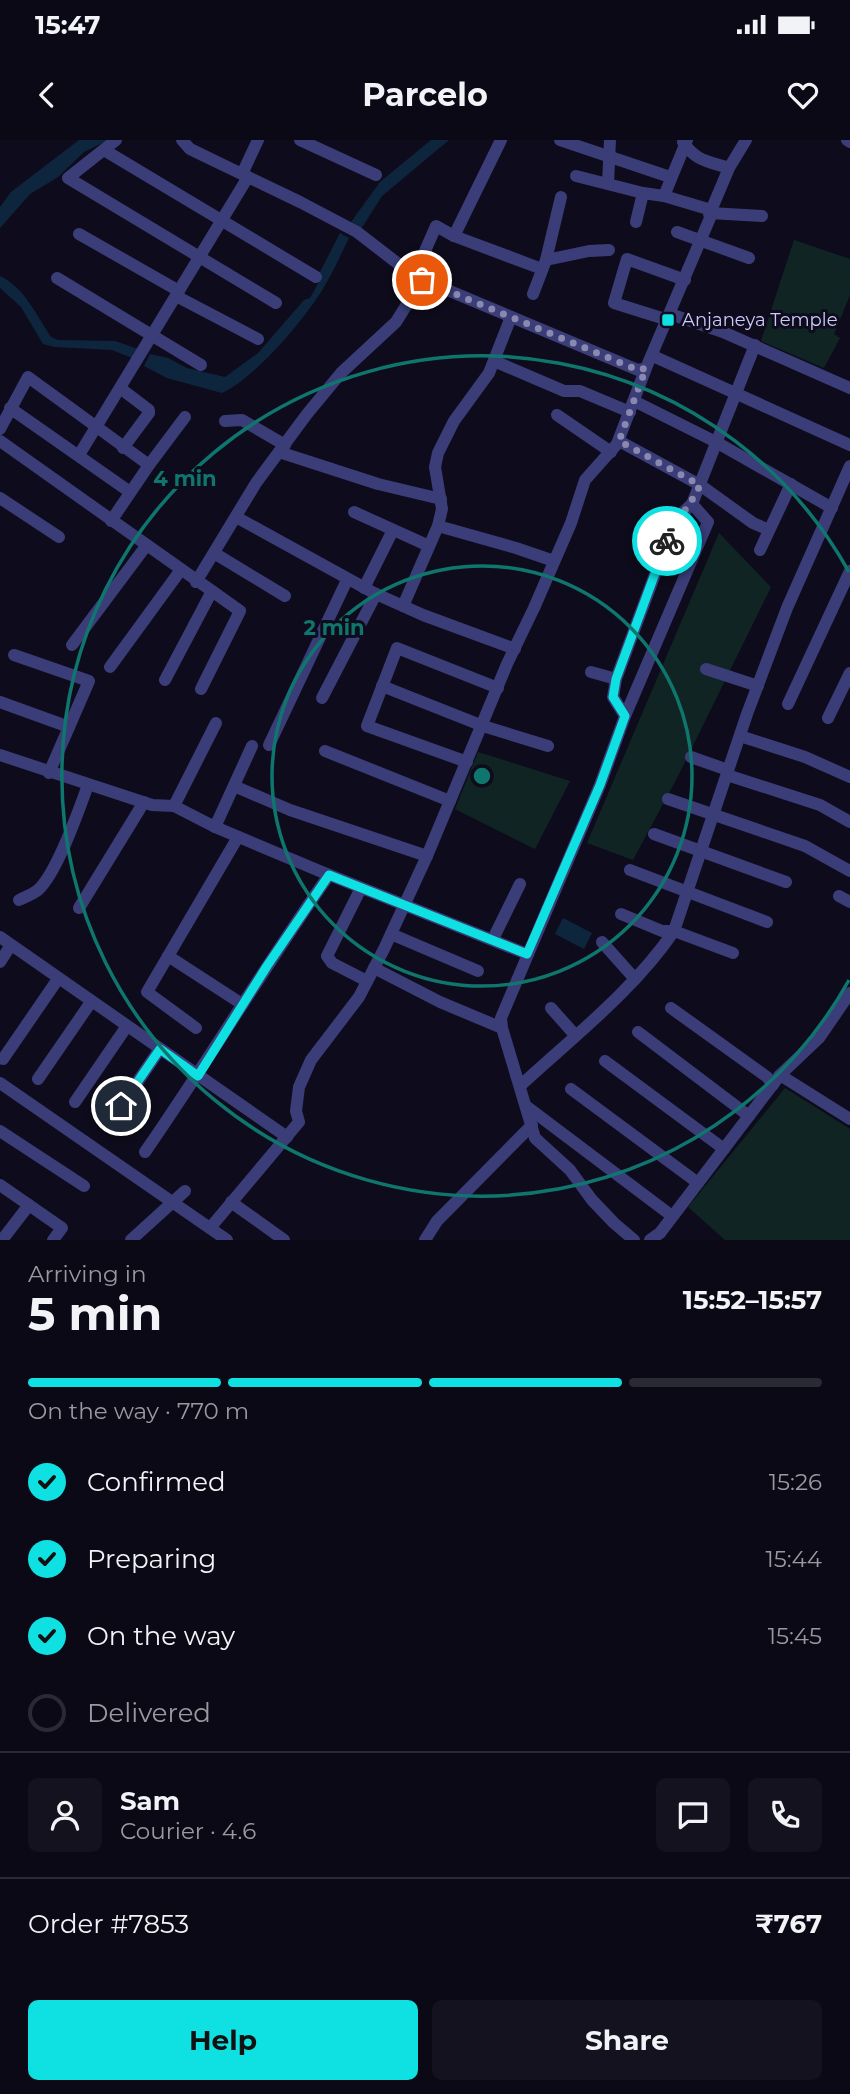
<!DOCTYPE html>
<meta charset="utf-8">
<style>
:root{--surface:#0a0915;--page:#13121e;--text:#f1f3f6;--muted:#999aa0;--line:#2a2a34;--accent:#0fe1e3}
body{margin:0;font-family:Montserrat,sans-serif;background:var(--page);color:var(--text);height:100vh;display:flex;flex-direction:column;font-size:26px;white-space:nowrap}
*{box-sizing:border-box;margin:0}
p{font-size:23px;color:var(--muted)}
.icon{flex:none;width:38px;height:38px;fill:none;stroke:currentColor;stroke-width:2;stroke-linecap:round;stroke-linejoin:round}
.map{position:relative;height:1100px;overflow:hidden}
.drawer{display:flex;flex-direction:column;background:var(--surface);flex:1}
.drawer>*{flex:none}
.pin{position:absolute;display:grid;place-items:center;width:60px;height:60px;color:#fff;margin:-30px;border:4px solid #fff;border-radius:50%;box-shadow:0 2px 7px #0007}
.courier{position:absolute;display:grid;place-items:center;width:70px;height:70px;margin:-35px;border:5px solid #0fe1e3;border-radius:50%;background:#fff;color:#222;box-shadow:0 2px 9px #0007}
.head em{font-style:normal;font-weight:700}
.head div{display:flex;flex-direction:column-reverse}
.head{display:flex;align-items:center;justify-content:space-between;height:119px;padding:0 28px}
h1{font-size:46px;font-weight:700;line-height:52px}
.bar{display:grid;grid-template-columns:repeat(4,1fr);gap:10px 7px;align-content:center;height:84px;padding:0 28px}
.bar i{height:9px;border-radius:5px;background:var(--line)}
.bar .active{background:var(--accent)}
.bar p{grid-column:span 4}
.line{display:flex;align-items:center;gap:18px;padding:0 28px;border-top:2px solid var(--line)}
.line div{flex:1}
.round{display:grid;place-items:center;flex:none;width:74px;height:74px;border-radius:10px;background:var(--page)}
ol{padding:0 28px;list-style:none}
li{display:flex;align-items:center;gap:21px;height:77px}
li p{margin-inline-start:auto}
li .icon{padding:7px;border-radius:50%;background:var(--accent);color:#111;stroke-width:4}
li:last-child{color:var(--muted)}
li i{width:38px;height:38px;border:4px solid var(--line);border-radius:50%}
.cta{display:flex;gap:14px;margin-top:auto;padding:14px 28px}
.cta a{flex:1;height:80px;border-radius:10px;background:var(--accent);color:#111;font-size:28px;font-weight:700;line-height:80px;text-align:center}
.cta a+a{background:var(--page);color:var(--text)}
.status{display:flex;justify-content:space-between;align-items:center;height:49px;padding:0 35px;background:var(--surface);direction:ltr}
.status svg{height:19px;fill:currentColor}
header{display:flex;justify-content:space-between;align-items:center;height:91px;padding:0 28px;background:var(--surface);font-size:32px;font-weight:700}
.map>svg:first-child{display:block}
</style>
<div class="status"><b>15:47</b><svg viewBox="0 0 49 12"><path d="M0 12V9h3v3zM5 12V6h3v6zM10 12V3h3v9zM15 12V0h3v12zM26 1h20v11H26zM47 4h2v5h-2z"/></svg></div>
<header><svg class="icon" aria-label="back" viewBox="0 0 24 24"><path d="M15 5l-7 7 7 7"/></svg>Parcelo<svg class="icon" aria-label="heart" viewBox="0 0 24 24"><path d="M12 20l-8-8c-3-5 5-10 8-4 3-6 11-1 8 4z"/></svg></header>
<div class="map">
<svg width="850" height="1100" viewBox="0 0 850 1100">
<rect width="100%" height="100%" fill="#0e0c1c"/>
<g fill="#102523">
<polygon points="794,100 850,119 850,155 834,194 840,198 824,228 761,201"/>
<polygon points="719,393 771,447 678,636 633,720 587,703"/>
<polygon points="478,612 570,641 535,709 455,669"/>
<polygon points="785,948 850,989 850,1100 725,1100 688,1067"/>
</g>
<g fill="#0e253e">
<polygon points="79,0 108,0 84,12 58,37 30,54 0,88 0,67 11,52"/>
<polygon points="431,0 449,0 382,56 361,89 351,82 380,42"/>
<path d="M 340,93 L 349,98 C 340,116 332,135 321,152 C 301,183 256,237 222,253 L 167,238 L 144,226 L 150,214 L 168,218 L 187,228 L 225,237 L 258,213 L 304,160 L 310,158 L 320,140 L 319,134 Z"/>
<path d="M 0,136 C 24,147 37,176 51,197 L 58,200 L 115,201 L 138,209 L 132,218 L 112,210 L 55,207 L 43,204 L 21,167 L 0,148 Z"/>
<polygon points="563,778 592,793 584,809 555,794"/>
</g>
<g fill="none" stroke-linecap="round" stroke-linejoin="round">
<g stroke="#3a3d78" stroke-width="12">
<polyline points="116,0 68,38 276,163"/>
<polyline points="182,0 190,9 300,62 357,92 414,136 638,230 646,228"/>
<polyline points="300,0 376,35"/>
<polyline points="560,0 670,37"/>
<polyline points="746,0 729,28 710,73 762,76"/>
<polyline points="847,0 850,2"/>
<path d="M 683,2 C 696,21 707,21 729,28"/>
<polyline points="104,10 316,137"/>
<polyline points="242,34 258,0"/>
<polyline points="576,36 643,53 664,56"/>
<polyline points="608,44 610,0"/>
<polyline points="636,82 643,53"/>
<polyline points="677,92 749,118"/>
<polyline points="79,94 179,151"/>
<polyline points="454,96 501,0"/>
<polyline points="546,120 589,111 609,110"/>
<polyline points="414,136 436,86 454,96 542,129"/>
<polyline points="57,138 201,225"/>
<polyline points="533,154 546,120 561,57"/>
<polyline points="176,156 258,199"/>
<polyline points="670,174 723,192 850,248"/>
<polyline points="668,180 614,163 627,119 685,140"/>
<polyline points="653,216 850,305"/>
<polyline points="494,221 564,251 580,251 630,272"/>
<polyline points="120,248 149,270 149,273 123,308"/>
<polyline points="634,261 716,302 832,368"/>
<polyline points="10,268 130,352"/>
<polyline points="557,275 611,312"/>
<polyline points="225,281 242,280 285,305"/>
<polyline points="0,289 28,237 149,325 111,381"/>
<polyline points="0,301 212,451 165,540"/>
<polyline points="619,301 700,345 753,383 769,390"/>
<polyline points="279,312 378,344 441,359"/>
<polyline points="79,315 248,37"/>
<polyline points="149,325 185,277"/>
<polyline points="0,358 59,397"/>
<polyline points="354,372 429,406"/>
<polyline points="236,377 374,453 423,475 515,509"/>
<polyline points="438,386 516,408 554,421"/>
<polyline points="760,410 791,344"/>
<polyline points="214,413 285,456"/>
<polyline points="196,442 256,343 307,274 341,233 396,182 422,140"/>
<polyline points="364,448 393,390"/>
<polyline points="403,466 438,386 442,369 435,327 438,313 454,281 489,233 511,177"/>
<polyline points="72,505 146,406"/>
<polyline points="14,515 89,541 69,587"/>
<polyline points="110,527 180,431"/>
<polyline points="706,529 758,546"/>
<polyline points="591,532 616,539"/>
<polyline points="382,546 483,586 548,606"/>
<polyline points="201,549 240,471 212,451"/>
<polyline points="322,558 376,454"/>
<polyline points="0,562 69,587 49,633"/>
<polyline points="788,564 850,431"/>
<polyline points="625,576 708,382 692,364"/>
<polyline points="828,578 850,533"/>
<polyline points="740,596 805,617 850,637"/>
<polyline points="269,605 347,440"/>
<polyline points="325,611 450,661"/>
<polyline points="0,615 152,665 174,666 215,687 322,732 527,814"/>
<polyline points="691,617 728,630"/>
<polyline points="467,622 367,586 397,508 498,548"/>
<polyline points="727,635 820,665 850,682"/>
<polyline points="234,646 290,670 427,716"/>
<polyline points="668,659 805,706 850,731"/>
<polyline points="174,666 216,583"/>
<polyline points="215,687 252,606"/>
<polyline points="654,694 786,742"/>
<polyline points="630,730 767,782"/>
<polyline points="361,748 327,816 332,823 367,841"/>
<polyline points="839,756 850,762"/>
<path d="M 19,760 C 25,757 33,754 38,750 C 57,733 79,670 88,645"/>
<polyline points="79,768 144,662"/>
<polyline points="621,774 662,791 674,791 733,813"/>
<polyline points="391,794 478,831"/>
<polyline points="0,797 287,997"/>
<polyline points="493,799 520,744"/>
<polyline points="602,802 635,839"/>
<polyline points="168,816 242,864"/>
<polyline points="0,822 11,805"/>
<polyline points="374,828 440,862 502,888"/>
<polyline points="551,868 575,895"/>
<polyline points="671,868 767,937 773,945"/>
<polyline points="196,888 147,852 238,697"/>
<polyline points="638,892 749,976"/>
<polyline points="3,919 58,839"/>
<polyline points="605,921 724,1009"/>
<polyline points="780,935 850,979"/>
<polyline points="38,939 91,862"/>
<polyline points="0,943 227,1100"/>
<path d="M 520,946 C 573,897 633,851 674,791 L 747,574 L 787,468 L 850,326"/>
<polyline points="571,949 698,1043"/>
<polyline points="75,962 127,886"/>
<polyline points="526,966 672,1076"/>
<polyline points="108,985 160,909"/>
<polyline points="0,991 84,1046"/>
<path d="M 145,1012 C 208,921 265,826 329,735"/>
<polyline points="0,1045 62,1088 53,1100"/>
<polyline points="231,1062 284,1100"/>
<polyline points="210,1088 299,982 296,971 299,947 311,920 359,857 384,809 427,716 507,524 534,468 571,383 585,340 617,304 646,228 710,78 708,69 664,56 687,0"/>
<polyline points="2,1100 29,1065"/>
<polyline points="131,1100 185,1051"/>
<polyline points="425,1100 437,1081 532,985"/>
<polyline points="634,1100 614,1083 592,1060 570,1030 535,998 502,888 501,878 600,645 625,576 613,557 616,539 670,394 679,376 692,364 755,205"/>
<polyline points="650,1100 660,1093 780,935 819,898 850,853"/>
</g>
</g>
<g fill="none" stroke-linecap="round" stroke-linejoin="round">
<path stroke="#8a88ae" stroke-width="7" stroke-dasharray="0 12.6" d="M 422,140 L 638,230 L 646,228 L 619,301 L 700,345 C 691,366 675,379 667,401"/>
<polyline stroke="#0fe1e3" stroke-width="9" points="121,966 160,909 198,936 267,826 329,735 527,814 600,645 625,576 613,557 616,539 667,401"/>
</g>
<g fill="none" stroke="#0f766e" stroke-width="3.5">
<circle cx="482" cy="636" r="210"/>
<path d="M849 840A420 420 0 1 1 849 432"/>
</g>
<rect fill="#0fe1e3" stroke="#0e0c1c" stroke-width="2.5" x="661" y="173" width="14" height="14" rx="3.5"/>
<g text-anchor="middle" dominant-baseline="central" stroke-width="6" stroke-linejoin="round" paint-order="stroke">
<g font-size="18" fill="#cccbfc" stroke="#0e0c1c" text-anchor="start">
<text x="682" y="180">Anjaneya Temple</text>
</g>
</g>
<circle cx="482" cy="636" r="10" fill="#0f766e" stroke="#0e0c1c" stroke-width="3.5"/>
<g font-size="21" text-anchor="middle" font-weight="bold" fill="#0f766e" stroke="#0e0c1c" stroke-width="6" stroke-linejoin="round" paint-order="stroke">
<text x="185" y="346">4 min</text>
<text x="334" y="495">2 min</text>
</g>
</svg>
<div class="pin" style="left:422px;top:140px;background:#ea580c"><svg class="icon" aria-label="bag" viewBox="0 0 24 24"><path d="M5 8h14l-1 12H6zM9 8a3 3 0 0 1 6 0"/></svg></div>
<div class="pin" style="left:121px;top:966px;background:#1f2937"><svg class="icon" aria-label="home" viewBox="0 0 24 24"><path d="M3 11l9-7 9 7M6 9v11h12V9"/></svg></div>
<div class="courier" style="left:667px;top:401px"><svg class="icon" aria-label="bike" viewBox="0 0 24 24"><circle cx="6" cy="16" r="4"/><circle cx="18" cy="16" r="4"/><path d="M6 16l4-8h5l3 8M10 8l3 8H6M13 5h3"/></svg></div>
</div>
<section class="drawer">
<div class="head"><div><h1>5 min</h1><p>Arriving in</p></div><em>15:52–15:57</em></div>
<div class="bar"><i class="active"></i><i class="active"></i><i class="active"></i><i></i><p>On the way · 770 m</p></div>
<ol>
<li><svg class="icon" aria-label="check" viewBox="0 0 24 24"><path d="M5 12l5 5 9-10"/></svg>Confirmed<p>15:26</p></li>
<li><svg class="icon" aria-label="check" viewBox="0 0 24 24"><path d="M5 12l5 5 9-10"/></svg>Preparing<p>15:44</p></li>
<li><svg class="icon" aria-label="check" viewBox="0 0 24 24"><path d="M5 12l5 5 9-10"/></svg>On the way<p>15:45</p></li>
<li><i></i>Delivered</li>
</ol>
<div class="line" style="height:126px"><a class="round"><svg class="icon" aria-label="person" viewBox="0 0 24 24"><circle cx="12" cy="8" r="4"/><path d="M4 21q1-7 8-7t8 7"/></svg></a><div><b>Sam</b><p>Courier · 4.6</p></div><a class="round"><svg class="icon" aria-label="chat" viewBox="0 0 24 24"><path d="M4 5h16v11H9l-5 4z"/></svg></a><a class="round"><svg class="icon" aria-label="phone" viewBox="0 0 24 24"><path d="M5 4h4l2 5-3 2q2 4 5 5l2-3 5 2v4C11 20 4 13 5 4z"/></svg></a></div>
<div class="line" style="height:91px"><div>Order #7853</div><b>₹767</b></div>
<div class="cta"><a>Help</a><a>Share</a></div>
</section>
